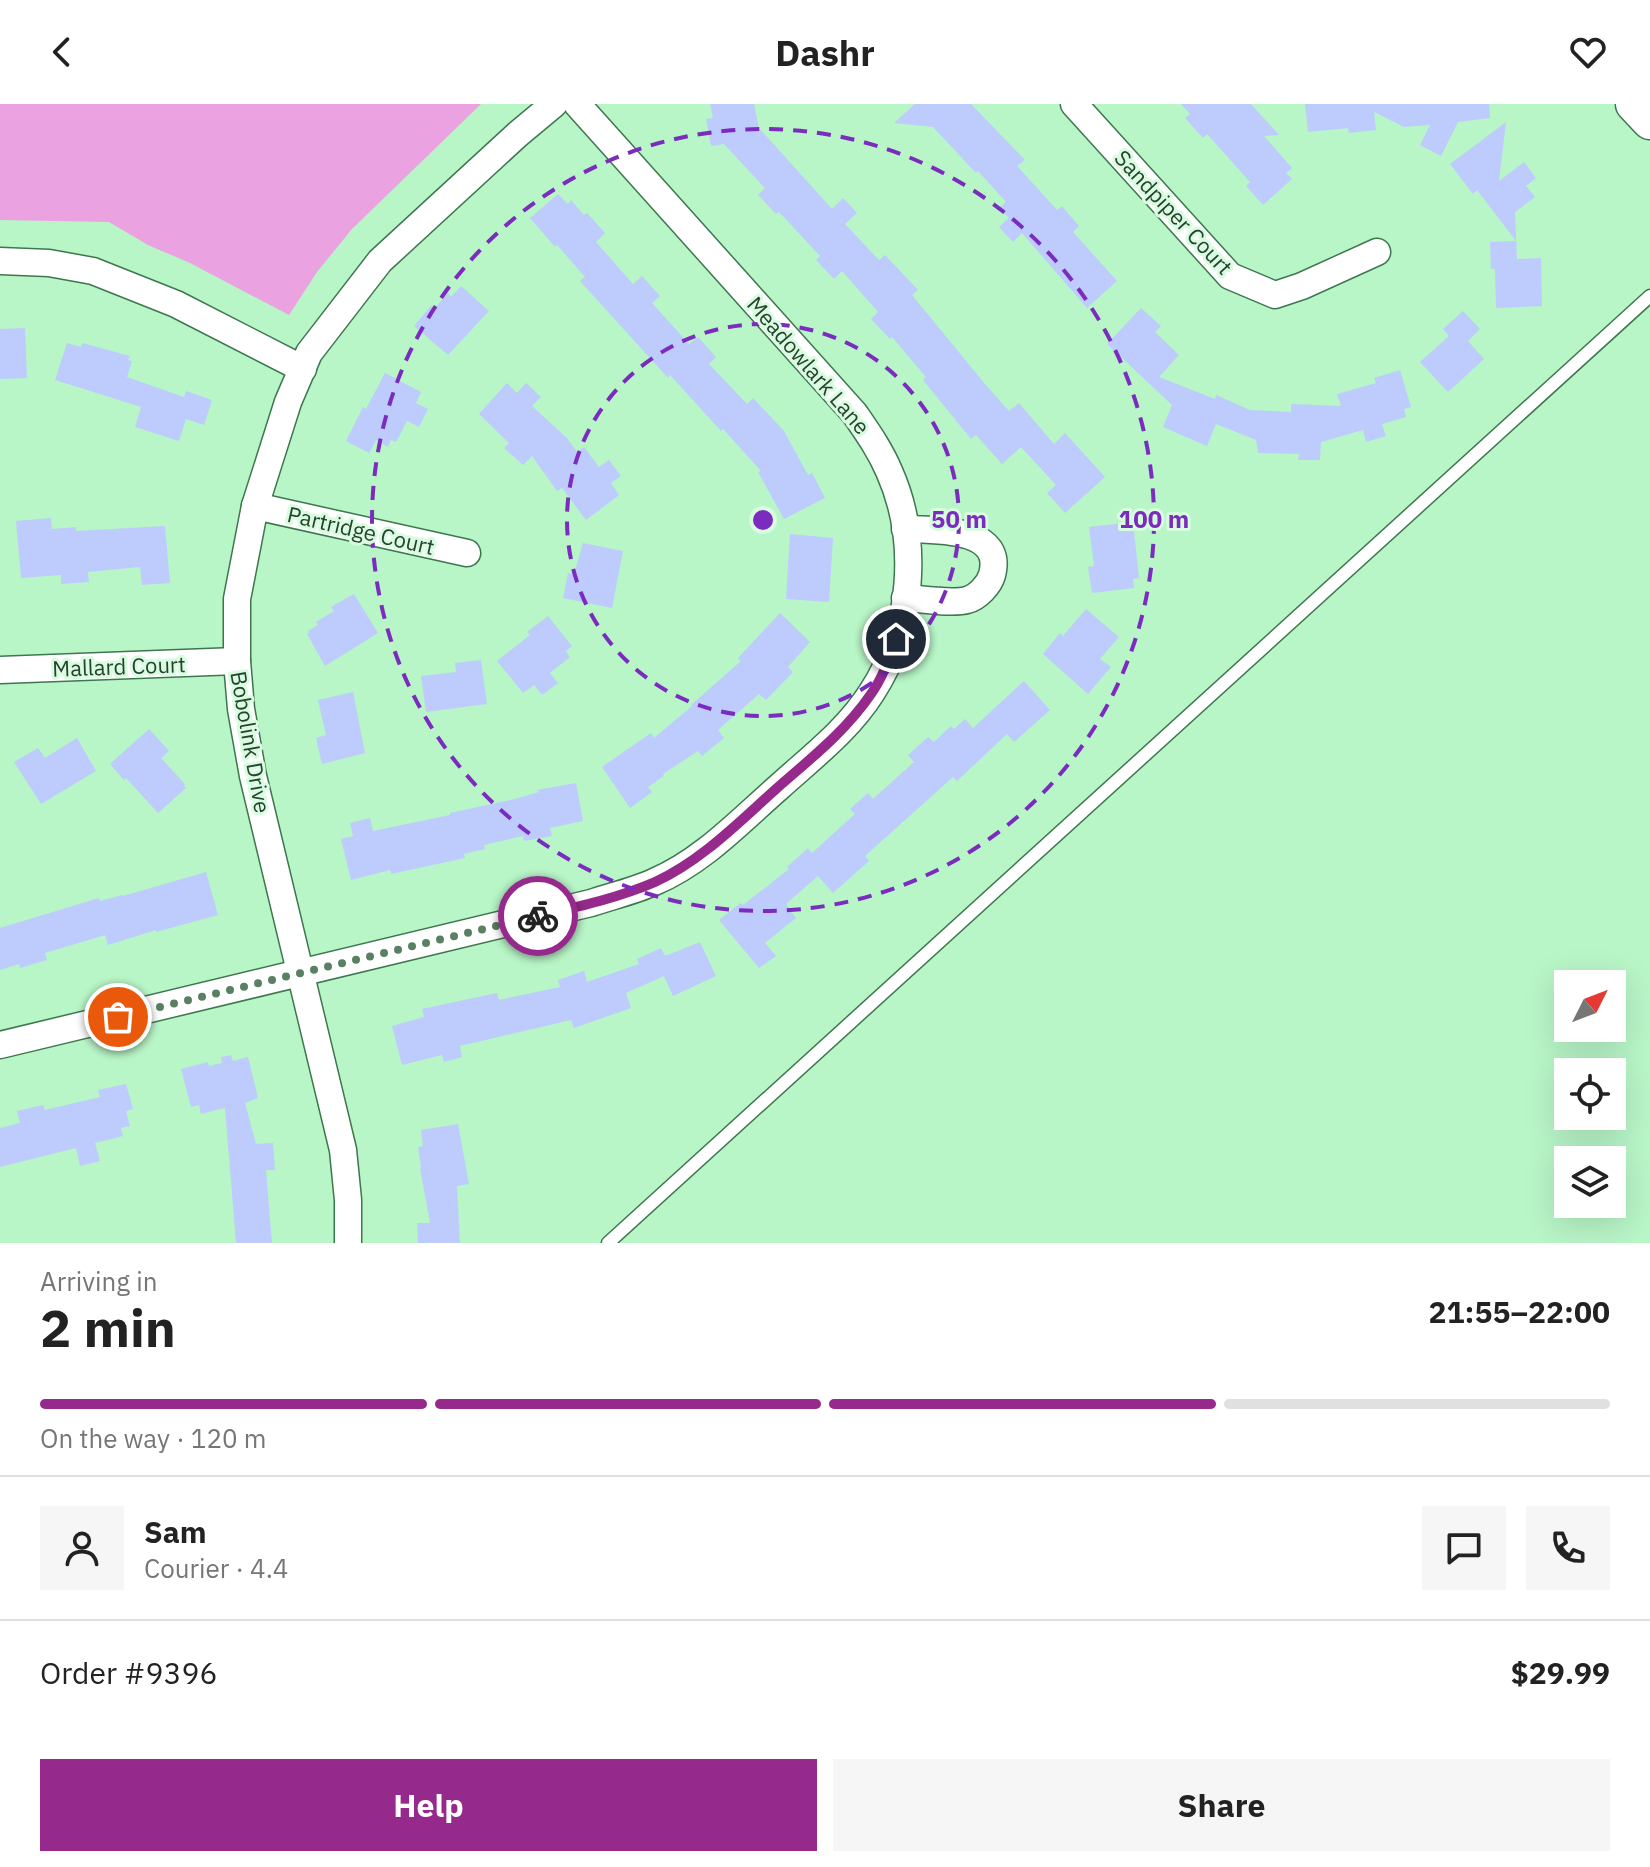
<!DOCTYPE html>
<meta charset="utf-8">
<style>
:root{--surface:#fff;--page:#f6f6f6;--text:#222;--muted:#767676;--line:#e0e0e0;--accent:#962a8c}
body{margin:0;font-family:"IBM Plex Sans",sans-serif;background:var(--page);color:var(--text);height:100vh;display:flex;flex-direction:column;font-size:30px;white-space:nowrap}
*{box-sizing:border-box;margin:0}
p{font-size:26px;color:var(--muted)}
.icon{flex:none;width:44px;height:44px;fill:none;stroke:currentColor;stroke-width:2;stroke-linecap:round;stroke-linejoin:round}
.map{position:relative;height:1139px;overflow:hidden}
.side{display:flex;flex-direction:column;background:var(--surface);flex:1}
.side>*{flex:none}
.needle{width:52px;rotate:48deg}
.controls{position:absolute;left:1554px;top:866px;display:grid;gap:16px}
.controls a{display:grid;place-items:center;width:72px;height:72px;border-radius:0px;background:var(--surface);box-shadow:0 8px 32px #0002;font-size:40px}
.pin{position:absolute;display:grid;place-items:center;width:68px;height:68px;color:#fff;margin:-34px;border:4px solid #fff;border-radius:50%;box-shadow:0 2px 8px #0007}
.courier{position:absolute;display:grid;place-items:center;width:80px;height:80px;margin:-40px;border:6px solid #962a8c;border-radius:50%;background:#fff;color:#222;box-shadow:0 2px 10px #0007}
.head em{font-style:normal;font-weight:700}
.head div{display:flex;flex-direction:column-reverse}
.head{display:flex;align-items:center;justify-content:space-between;height:136px;padding:0 40px}
h1{font-size:52px;font-weight:700;line-height:60px}
.bar{display:grid;grid-template-columns:repeat(4,1fr);gap:12px 8px;align-content:center;height:96px;padding:0 40px}
.bar i{height:10px;border-radius:6px;background:var(--line)}
.bar .current{background:var(--accent)}
.bar p{grid-column:span 4}
.line{display:flex;align-items:center;gap:20px;padding:0 40px;border-top:2px solid var(--line)}
.line div{flex:1}
.round{display:grid;place-items:center;flex:none;width:84px;height:84px;border-radius:0px;background:var(--page)}
.action{display:flex;gap:16px;margin-top:auto;padding:16px 40px}
.action a{flex:1;height:92px;border-radius:0px;background:var(--accent);color:#fff;font-size:32px;font-weight:700;line-height:92px;text-align:center}
.action a+a{background:var(--page);color:var(--text)}
header{display:flex;justify-content:space-between;align-items:center;height:104px;padding:0 40px;background:var(--surface);font-size:36px;font-weight:700}
.map>svg:first-child{display:block}
</style>
<header><svg class="icon" aria-label="back" viewBox="0 0 24 24"><path d="M15 5l-7 7 7 7"/></svg>Dashr<svg class="icon" aria-label="heart" viewBox="0 0 24 24"><path d="M12 20l-8-8c-3-5 5-10 8-4 3-6 11-1 8 4z"/></svg></header>
<div class="map">
<svg width="1650" height="1139" viewBox="0 0 1650 1139">
<rect width="100%" height="100%" fill="#b8f5c7"/>
<polygon fill="#eaa3e0" points="0,0 481,0 352,125 317,168 289,211 190,159 148,141 109,118 0,116"/>
<g fill="#bdccfd">
<polygon points="710,0 754,0 759,24 832,105 843,94 857,109 845,120 879,156 885,151 918,186 912,191 985,280 1009,307 1019,299 1054,340 1065,329 1105,373 1065,409 1047,389 1056,381 1021,343 1002,360 976,331 971,335 923,276 926,273 892,233 890,235 871,215 878,208 842,167 834,175 816,156 820,152 779,108 776,110 758,91 765,84 724,40 711,42 706,15 713,14"/>
<polygon points="915,0 971,0 1025,56 1017,62 1057,106 1062,102 1079,122 1073,128 1117,177 1087,204 1022,129 1013,138 999,123 1009,114 999,104 1006,98 978,67 976,69 933,23 894,19"/>
<polygon points="1181,0 1251,0 1279,31 1264,32 1292,64 1286,69 1292,75 1263,101 1246,82 1250,78 1207,30 1203,34 1185,14 1190,10"/>
<polygon points="1305,0 1489,0 1490,14 1458,18 1441,52 1420,41 1430,21 1404,23 1374,8 1376,26 1349,29 1348,24 1308,28"/>
<polygon points="1506,18 1499,77 1524,58 1536,74 1526,82 1535,93 1515,108 1517,155 1541,154 1542,202 1496,204 1495,165 1491,165 1490,138 1516,137 1477,86 1473,90 1450,60"/>
<polygon points="558,90 568,100 571,96 584,111 587,109 605,129 596,138 633,180 642,172 660,192 652,199 689,240 698,233 716,253 709,260 747,300 753,294 784,327 808,371 812,369 825,394 784,415 758,368 761,367 723,325 721,327 670,271 668,274 580,177 585,173 557,141 555,143 530,114"/>
<polygon points="461,182 489,207 448,251 414,222 431,202 434,205 448,189 451,193"/>
<polygon points="1141,204 1161,222 1155,228 1179,251 1159,273 1215,295 1216,291 1250,306 1291,308 1291,300 1341,302 1337,290 1376,279 1374,274 1400,266 1411,303 1404,305 1406,313 1382,320 1386,332 1366,338 1363,326 1321,338 1320,356 1298,356 1299,350 1258,349 1256,336 1216,320 1207,342 1163,323 1172,301 1107,240"/>
<polygon points="1463,207 1480,225 1468,237 1484,255 1448,288 1420,258 1449,232 1443,225"/>
<polygon points="25,224 27,274 0,275 0,225"/>
<polygon points="67,239 81,243 82,239 130,252 128,256 132,257 127,273 184,293 186,287 212,296 204,321 186,315 179,337 135,323 141,303 55,276"/>
<polygon points="385,269 421,288 416,299 428,305 419,323 407,317 396,338 391,336 388,343 376,336 369,349 346,337 363,303 366,305"/>
<polygon points="507,279 517,289 526,279 541,293 532,302 567,334 577,348 584,343 599,363 609,356 621,372 611,379 619,391 586,416 562,384 557,387 532,352 523,361 504,344 509,339 479,310"/>
<polygon points="51,414 52,425 76,423 76,427 165,422 170,479 142,481 140,463 88,468 89,478 61,480 61,471 21,474 16,417"/>
<polygon points="1133,418 1139,474 1133,475 1134,484 1092,489 1088,463 1094,462 1089,423"/>
<polygon points="790,430 833,434 829,498 786,495"/>
<polygon points="583,439 623,447 612,504 563,494 568,469 574,470"/>
<polygon points="354,490 378,529 325,562 307,530 309,529 308,527 318,521 316,518 334,507 331,503"/>
<polygon points="1086,505 1119,533 1100,555 1111,563 1088,590 1043,550 1060,529 1063,532"/>
<polygon points="780,509 810,538 788,563 793,568 766,596 759,590 718,626 724,634 702,652 698,647 663,670 664,672 648,683 652,688 630,704 602,663 651,629 654,634 692,602 691,601 741,557 738,554"/>
<polygon points="548,512 572,542 566,547 570,553 550,569 558,579 542,591 534,581 523,589 497,557 530,531 527,528"/>
<polygon points="481,556 487,600 426,608 421,572 456,568 455,559"/>
<polygon points="1024,577 1050,606 1014,638 1007,630 957,677 953,673 865,752 869,757 833,789 818,772 786,800 796,814 765,839 776,852 759,864 719,816 741,799 743,801 789,765 787,763 808,744 812,749 855,710 850,705 868,689 873,695 914,658 908,651 928,633 934,638 951,622 954,625 965,615 973,624"/>
<polygon points="353,588 365,649 322,660 316,634 326,631 318,596"/>
<polygon points="149,625 169,647 161,654 185,680 184,682 186,684 158,709 126,674 124,676 110,660"/>
<polygon points="77,634 96,667 41,700 14,658 38,644 45,654"/>
<polygon points="576,679 583,717 550,724 552,732 524,737 523,732 484,741 485,745 464,750 465,754 391,770 390,766 351,776 341,735 353,732 350,719 370,714 373,727 450,711 450,709 515,695 539,688 537,686"/>
<polygon points="206,768 218,811 156,828 156,826 108,841 105,831 45,849 47,856 20,864 19,860 0,866 0,824 99,794 100,797 122,791 123,792"/>
<polygon points="700,838 716,872 673,892 664,872 626,889 631,904 574,924 571,916 460,942 462,953 444,958 442,951 402,961 392,922 424,913 422,905 497,889 499,896 560,883 558,876 584,867 587,878 639,860 637,855 661,844 665,852"/>
<polygon points="231,951 233,957 248,953 258,994 245,999 256,1040 273,1039 275,1066 266,1066 272,1139 236,1139 225,1004 201,1010 199,1001 191,1003 181,965 208,958 209,962 222,959 221,953"/>
<polygon points="126,980 133,1005 126,1007 130,1022 121,1024 123,1032 95,1039 100,1057 80,1062 76,1044 0,1063 0,1024 20,1019 17,1007 43,1001 45,1006 100,993 98,986"/>
<polygon points="458,1020 469,1080 457,1082 460,1139 418,1139 417,1119 430,1119 420,1064 421,1064 418,1043 423,1042 421,1026"/>
</g>
<g fill="none" stroke-linecap="round" stroke-linejoin="round">
<defs>
<polyline id="lane" points="608,1139 1650,192"/>
<g id="street">
<polyline points="1074,0 1230,172 1275,191 1302,182 1377,148"/>
<polyline points="0,157 49,159 93,167 176,200 303,265"/>
<polyline points="255,402 467,449"/>
<path d="M 905,425 C 935,426 1005,423 992,471 C 989,481 978,493 967,496 C 953,500 921,495 905,494"/>
<polyline points="0,566 237,557"/>
<path d="M 0,941 L 591,799 C 612,792 634,787 654,778 C 702,758 740,717 779,683 C 812,653 848,626 872,588 C 913,525 920,436 889,367 C 880,346 868,329 855,310 L 577,0"/>
<polyline points="348,1139 348,1096 343,1046 253,672 241,605 237,557 237,495 255,402 288,298 309,249 380,157 518,30 554,0"/>
</g>
<polyline id="secondary" points="1634,0 1650,17"/>
</defs>
<use href="#lane" stroke="#3e774f" stroke-width="15"/>
<use href="#street" stroke="#3e774f" stroke-width="29"/>
<use href="#secondary" stroke="#3e774f" stroke-width="39"/>
<use href="#lane" stroke="#fff" stroke-width="12"/>
<use href="#street" stroke="#fff" stroke-width="26"/>
<use href="#secondary" stroke="#fff" stroke-width="36"/>
</g>
<g fill="none" stroke-linecap="round" stroke-linejoin="round">
<polyline stroke="#5a8064" stroke-width="8" stroke-dasharray="0 14.4" points="118,913 538,812"/>
<path stroke="#962a8c" stroke-width="10" d="M 538,812 C 577,803 618,794 655,778 C 701,757 739,718 776,685 C 810,655 845,628 871,590 C 883,573 889,555 896,535"/>
</g>
<g fill="none" stroke="#7b2cbf" stroke-width="4" stroke-dasharray="14 10">
<circle cx="763" cy="416" r="196"/>
<circle cx="763" cy="416" r="391"/>
</g>
<g text-anchor="middle" dominant-baseline="central" stroke-width="6" stroke-linejoin="round" paint-order="stroke">
<g font-size="22" fill="#28412e" stroke="#d8fce0">
<text transform="translate(1174 108) rotate(47)">Sandpiper Court</text>
<text transform="translate(809 261) rotate(49)">Meadowlark Lane</text>
<text transform="translate(361 426) rotate(13)">Partridge Court</text>
<text transform="translate(119 562) rotate(-2)">Mallard Court</text>
<text transform="translate(251 638) rotate(80)">Bobolink Drive</text>
</g>
</g>
<circle cx="763" cy="416" r="12" fill="#7b2cbf" stroke="#d8fce0" stroke-width="4"/>
<g font-size="24" text-anchor="middle" font-weight="bold" fill="#7b2cbf" stroke="#d8fce0" stroke-width="6" stroke-linejoin="round" paint-order="stroke">
<text x="959" y="424">50 m</text>
<text x="1154" y="424">100 m</text>
</g>
</svg>
<div class="controls">
<a><svg class="needle" viewBox="-14 -14 28 28"><path d="M0-13l5 13h-10z" fill="#e53935"/><path d="M0 13l5-13h-10z" fill="#767676"/></svg></a>
<a><svg class="icon" aria-label="locate" viewBox="0 0 24 24"><circle cx="12" cy="12" r="6"/><path d="M12 2v4M12 18v4M2 12h4M18 12h4"/></svg></a>
<a><svg class="icon" aria-label="layers" viewBox="0 0 24 24"><path d="M12 4l9 5-9 5-9-5zM3 14l9 5 9-5"/></svg></a>
</div>
<div class="pin" style="left:118px;top:913px;background:#ea580c"><svg class="icon" aria-label="bag" viewBox="0 0 24 24"><path d="M5 8h14l-1 12H6zM9 8a3 3 0 0 1 6 0"/></svg></div>
<div class="pin" style="left:896px;top:535px;background:#1f2937"><svg class="icon" aria-label="home" viewBox="0 0 24 24"><path d="M3 11l9-7 9 7M6 9v11h12V9"/></svg></div>
<div class="courier" style="left:538px;top:812px"><svg class="icon" aria-label="bike" viewBox="0 0 24 24"><circle cx="6" cy="16" r="4"/><circle cx="18" cy="16" r="4"/><path d="M6 16l4-8h5l3 8M10 8l3 8H6M13 5h3"/></svg></div>
</div>
<section class="side">
<div class="head"><div><h1>2 min</h1><p>Arriving in</p></div><em>21:55–22:00</em></div>
<div class="bar"><i class="current"></i><i class="current"></i><i class="current"></i><i></i><p>On the way · 120 m</p></div>
<div class="line" style="height:144px"><a class="round"><svg class="icon" aria-label="person" viewBox="0 0 24 24"><circle cx="12" cy="8" r="4"/><path d="M4 21q1-7 8-7t8 7"/></svg></a><div><b>Sam</b><p>Courier · 4.4</p></div><a class="round"><svg class="icon" aria-label="chat" viewBox="0 0 24 24"><path d="M4 5h16v11H9l-5 4z"/></svg></a><a class="round"><svg class="icon" aria-label="phone" viewBox="0 0 24 24"><path d="M5 4h4l2 5-3 2q2 4 5 5l2-3 5 2v4C11 20 4 13 5 4z"/></svg></a></div>
<div class="line" style="height:104px"><div>Order #9396</div><b>$29.99</b></div>
<div class="action"><a>Help</a><a>Share</a></div>
</section>
